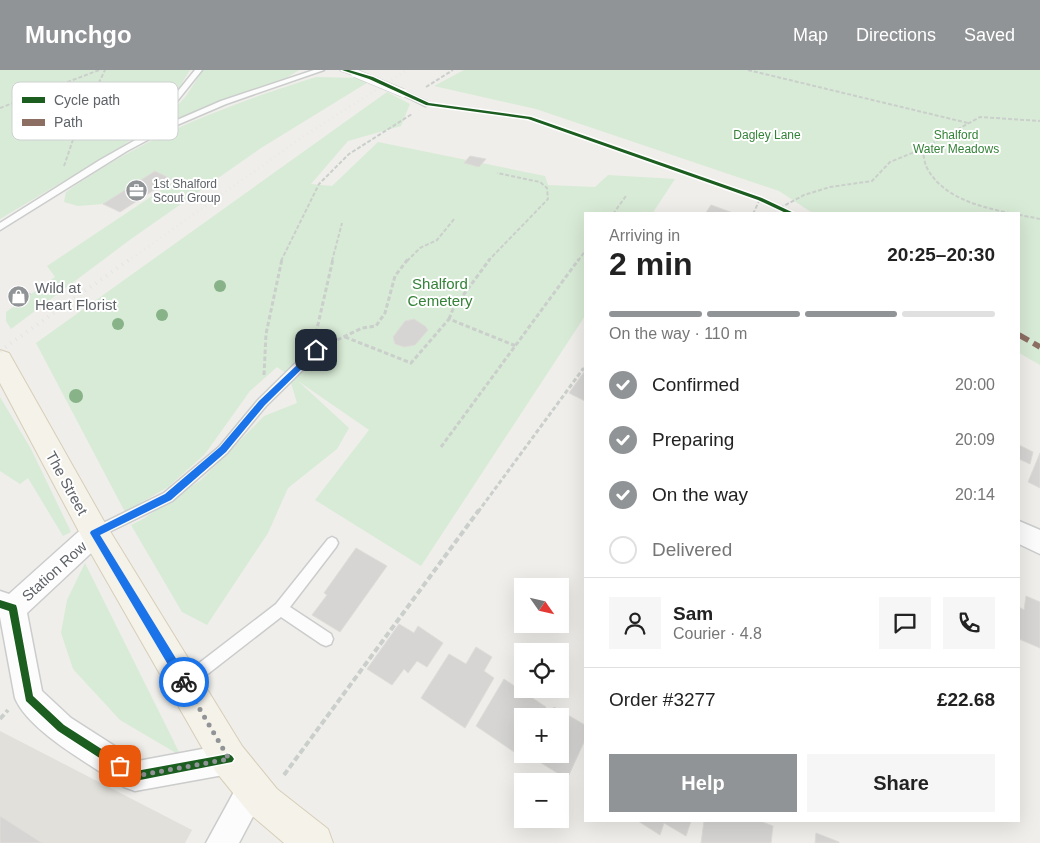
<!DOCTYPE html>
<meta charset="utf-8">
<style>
:root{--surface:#fff;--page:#f6f6f6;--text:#222;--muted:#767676;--line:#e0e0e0;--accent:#919496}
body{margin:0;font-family:Arial,sans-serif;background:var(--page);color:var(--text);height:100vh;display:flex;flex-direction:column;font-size:19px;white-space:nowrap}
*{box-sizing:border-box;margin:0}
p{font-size:16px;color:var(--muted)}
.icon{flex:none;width:28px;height:28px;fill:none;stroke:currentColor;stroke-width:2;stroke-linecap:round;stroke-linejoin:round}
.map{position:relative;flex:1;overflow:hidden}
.panel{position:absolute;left:584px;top:142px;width:436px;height:610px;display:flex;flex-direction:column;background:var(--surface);border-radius:0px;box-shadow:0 5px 20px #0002}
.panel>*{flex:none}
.needle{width:32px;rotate:124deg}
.controls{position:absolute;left:514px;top:508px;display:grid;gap:10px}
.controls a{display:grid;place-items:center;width:55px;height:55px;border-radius:0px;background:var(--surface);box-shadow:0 5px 20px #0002;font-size:25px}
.pin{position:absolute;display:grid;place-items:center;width:42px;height:42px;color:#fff;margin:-21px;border-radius:10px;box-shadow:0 2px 8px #0006}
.courier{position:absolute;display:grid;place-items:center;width:50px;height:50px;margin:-25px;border:4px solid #1a73e8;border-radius:50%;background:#fff;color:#222;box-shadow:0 1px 6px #0007}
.head em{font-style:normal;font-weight:800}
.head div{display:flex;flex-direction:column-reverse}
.head{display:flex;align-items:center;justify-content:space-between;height:85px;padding:0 25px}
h1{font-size:32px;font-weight:800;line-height:38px}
.bar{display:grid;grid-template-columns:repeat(4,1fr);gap:8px 5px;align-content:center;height:60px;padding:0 25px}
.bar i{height:6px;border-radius:4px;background:var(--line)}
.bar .current{background:var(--accent)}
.bar p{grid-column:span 4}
.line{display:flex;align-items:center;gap:12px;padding:0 25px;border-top:1px solid var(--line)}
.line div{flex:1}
.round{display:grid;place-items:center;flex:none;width:52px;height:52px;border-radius:0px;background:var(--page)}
ol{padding:0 25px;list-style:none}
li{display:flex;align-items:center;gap:15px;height:55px}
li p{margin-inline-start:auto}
li .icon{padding:5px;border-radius:50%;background:var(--accent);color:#fff;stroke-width:4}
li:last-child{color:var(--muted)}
li i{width:28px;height:28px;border:2px solid var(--line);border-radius:50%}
.button{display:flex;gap:10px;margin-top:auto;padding:10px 25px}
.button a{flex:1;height:58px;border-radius:0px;background:var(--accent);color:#fff;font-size:20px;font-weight:800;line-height:58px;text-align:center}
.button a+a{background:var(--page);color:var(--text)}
header{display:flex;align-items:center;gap:30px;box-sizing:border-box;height:70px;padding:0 25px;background:var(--accent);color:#fff}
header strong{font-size:24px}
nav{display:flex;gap:28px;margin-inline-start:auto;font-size:18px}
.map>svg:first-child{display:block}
</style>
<header>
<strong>Munchgo</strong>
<nav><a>Map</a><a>Directions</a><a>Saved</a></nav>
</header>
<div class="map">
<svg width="1040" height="773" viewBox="0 0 1040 773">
<rect width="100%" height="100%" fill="#efeeea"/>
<polygon fill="#e2e0da" points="0,661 192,760 185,773 0,773"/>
<g fill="#d8ebd6">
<polygon points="0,0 190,0 176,23 144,60 121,77 0,149"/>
<polygon points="203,0 299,0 282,11 230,28 165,54 162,52 186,26"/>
<polygon points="464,0 1040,0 1040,295 1019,283 1019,144 814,144 779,121 536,39 434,16"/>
<path d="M 316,7 L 358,8 L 370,11 L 261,78 L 131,169 L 11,259 L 6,251 L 6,242 L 55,207 L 47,196 L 173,112 L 170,109 L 155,101 L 103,134 L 78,136 L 64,132 L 66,122 C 145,66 224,36 316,7 Z"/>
<polygon points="387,22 410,34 401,56 348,71 311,114 332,116 378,72 545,106 548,115 595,117 608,105 675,109 652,144 585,144 585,246 421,496 315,430 369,360 298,311 349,358 337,379 288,418 268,463 207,555 182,542 131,455 143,449 201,410 264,346 297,333 290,310 293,308 277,297 250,321 205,384 168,417 125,442 36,273"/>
<polygon points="0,327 31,379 71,462 63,466 28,408 20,414 0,401"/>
<polygon points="85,493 181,686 120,650 73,599 61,563 67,530"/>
</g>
<g fill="#d6d5d3" stroke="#deddd9">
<polygon points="470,86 486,89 479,97 464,93"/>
<polygon points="155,101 171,109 120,142 103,134"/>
<polygon points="711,135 736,144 705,144"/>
<polygon points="22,218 31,224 16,234 7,229"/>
<polygon points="414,249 425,256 428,260 415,275 404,277 395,274 393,267 405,251"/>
<polygon points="584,302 585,303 585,331 569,323"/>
<polygon points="1019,375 1033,382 1030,394 1019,389"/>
<polygon points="1040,383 1040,418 1028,412"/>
<polygon points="356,478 387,496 340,562 312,545 327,525 324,523"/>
<polygon points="1026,526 1040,532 1040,578 1019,569 1019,537 1024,540"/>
<polygon points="399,554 414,563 418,556 443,573 427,597 417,591 408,603 404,599 392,615 367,599"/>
<polygon points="476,577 492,587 484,601 494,608 465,658 421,628 449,584 466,594"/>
<polygon points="504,609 546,637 541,646 522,646 522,682 520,686 476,656"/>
<polygon points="554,637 585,655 585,670 567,709 530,686 531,684 560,684 560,646 549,646"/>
<polygon points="0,746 42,773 0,773"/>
<polygon points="638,751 691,751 686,766 664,753 660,765"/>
<polygon points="704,751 760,751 773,756 771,773 701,773"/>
<polygon points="816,763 839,772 839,773 815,773"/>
</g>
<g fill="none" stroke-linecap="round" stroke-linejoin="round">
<defs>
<g id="service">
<polygon points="195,0 202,0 154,60 221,31 314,0 324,0 226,34 170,58 127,81 0,160 0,153 100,90 146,64 143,62 144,60 153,52"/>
<polygon points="341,0 352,0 358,3 355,5"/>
<polygon points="401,22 405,22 432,34 425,36 401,24"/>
<polygon points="316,276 320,277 321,280 320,283 266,336 227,383 172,431 99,467 95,469 91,467 89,463 91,459 164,423 219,377 258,330 312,277"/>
<polygon points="332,467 336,469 338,473 336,477 290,537 331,564 333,569 331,574 326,576 321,574 281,547 191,617 186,619 181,617 179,612 181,607 276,534 328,469"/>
</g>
<g id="minor">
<polygon points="1019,451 1040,460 1040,484 1019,474"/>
<path d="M 95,452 L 104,455 L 107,463 L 104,471 L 27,543 L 42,621 L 71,648 L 138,691 L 229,674 L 239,679 L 244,689 L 239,699 L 229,704 L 135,721 L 124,717 C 93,696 29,662 15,628 L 0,547 L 0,521 L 9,524 L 86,455 Z"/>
<polygon points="252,705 263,709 267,720 239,773 206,773 241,709"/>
</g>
<polygon id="primary" points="0,280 9,283 105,453 242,676 277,719 328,759 333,773 284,773 251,745 216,702 85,473 0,313"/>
</defs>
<use href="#service" stroke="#cbcccc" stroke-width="3"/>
<use href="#minor" stroke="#cbcccc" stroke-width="3"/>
<use href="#primary" stroke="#d7ceb8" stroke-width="2"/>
<g stroke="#cacfcc" stroke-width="2" stroke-dasharray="4 2" stroke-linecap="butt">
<polyline points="748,0 968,53"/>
<polyline points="426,17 453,0"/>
<polyline points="0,38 99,0"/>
<path d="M 922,79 C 924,85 924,92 927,98 C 947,136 1003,141 1040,149"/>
<polyline points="64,96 77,58 105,0"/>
<polyline points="780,138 804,125 830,117 872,111 890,92 922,79 980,47 1040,51"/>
<polyline points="613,144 626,126"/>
<polyline points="753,144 760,129"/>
<polyline points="281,191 319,114 349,84 412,44"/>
<polyline points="332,191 342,153"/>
<polyline points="407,191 420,178 437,170 455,148"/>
<polyline points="488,191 548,129 547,118 540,112 497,103"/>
<polyline points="578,191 585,181"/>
</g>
<g stroke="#cacfcc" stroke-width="3" stroke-dasharray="4.5 2.5" stroke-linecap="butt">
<polyline points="449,249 453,239 490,189"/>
<polyline points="316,263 333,189"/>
<polyline points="345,267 411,293 449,249 516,276"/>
<polyline points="331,273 362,258 376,256 385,243 395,206 408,189"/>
<polyline points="264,305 266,264 282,189"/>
<polyline points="441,377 579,189"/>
<polyline points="478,442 583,299 585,299"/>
</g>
<g stroke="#cacfcc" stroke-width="4" stroke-dasharray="6 3" stroke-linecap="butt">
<polyline points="0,649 8,640"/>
<polyline points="284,705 479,440"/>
</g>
<use href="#service" fill="#fdfcfc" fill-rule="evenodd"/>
<use href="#minor" fill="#fdfcfc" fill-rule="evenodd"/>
<use href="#primary" fill="#f4f2e9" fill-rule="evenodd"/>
<polyline stroke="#e4e4e4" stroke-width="2.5" stroke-dasharray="0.5 4.5" stroke-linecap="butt" points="128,191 304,66 407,0"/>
<polyline stroke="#e4e4e4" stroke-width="4" stroke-dasharray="1 5.5" stroke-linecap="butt" points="0,281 130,189"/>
<defs>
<polyline id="service-bridge" points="355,3 403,23"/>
</defs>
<use href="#service-bridge" stroke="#cbcccc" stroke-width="9" stroke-linecap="butt"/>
<use href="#service-bridge" stroke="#fdfcfc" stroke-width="8"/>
<polyline stroke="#8d6e63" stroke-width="5.5" stroke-dasharray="11 5.5" stroke-linecap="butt" points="1019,265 1040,277"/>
<defs>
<g id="cycleway">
<polygon points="342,0 349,0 373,7 429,33 531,47 762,128 796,144 788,144 758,130 528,49 426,35 369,9"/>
<polygon points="0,530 16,535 17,538 33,626 64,655 136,701 229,684 232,686 234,689 232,692 135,711 58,661 26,631 9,541 0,538"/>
</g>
</defs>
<use href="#cycleway" stroke="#fff" stroke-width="3"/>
<use href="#cycleway" fill="#1b5e20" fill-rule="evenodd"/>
</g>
<g fill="#88b388">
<circle cx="220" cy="216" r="6"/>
<circle cx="162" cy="245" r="6"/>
<circle cx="118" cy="254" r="6"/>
<circle cx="76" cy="326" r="7"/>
</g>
<polygon fill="#1a73e8" points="316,277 320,280 319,282 265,335 226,382 171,430 100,465 188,608 189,612 184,617 180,615 90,463 91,461 165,424 220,377 259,331"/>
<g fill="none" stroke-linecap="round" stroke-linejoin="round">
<polyline stroke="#919496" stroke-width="5" stroke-dasharray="0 9" points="120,696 135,706 229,689 184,612"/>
</g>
<defs>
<symbol id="office-disc" viewBox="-11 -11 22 22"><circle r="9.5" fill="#919496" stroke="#fff"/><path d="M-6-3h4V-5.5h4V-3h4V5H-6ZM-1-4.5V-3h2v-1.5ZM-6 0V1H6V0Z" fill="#fff"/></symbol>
<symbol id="shop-disc" viewBox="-11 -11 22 22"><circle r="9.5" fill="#919496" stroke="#fff"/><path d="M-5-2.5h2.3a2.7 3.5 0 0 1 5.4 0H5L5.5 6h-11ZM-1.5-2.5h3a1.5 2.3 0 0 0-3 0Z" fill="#fff"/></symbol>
</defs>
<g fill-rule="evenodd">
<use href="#office-disc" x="124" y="108" width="25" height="25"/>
<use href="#shop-disc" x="6" y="214" width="25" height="25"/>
</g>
<g text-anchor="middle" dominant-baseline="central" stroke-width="4" stroke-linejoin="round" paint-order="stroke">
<g font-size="12" fill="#348238" stroke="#fff">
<text x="767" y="65">Dagley Lane</text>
<text x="956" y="65">Shalford<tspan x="956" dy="14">Water Meadows</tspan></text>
</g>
<g font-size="12" fill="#5f6368" stroke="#fff" text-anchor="start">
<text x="153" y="114">1st Shalford<tspan x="153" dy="14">Scout Group</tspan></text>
</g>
<g font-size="15" fill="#348238" stroke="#fff">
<text x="440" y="213">Shalford<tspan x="440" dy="17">Cemetery</tspan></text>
</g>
<g font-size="15" fill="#5f6368" stroke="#fff" text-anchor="start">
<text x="35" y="217">Wild at<tspan x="35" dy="17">Heart Florist</tspan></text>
</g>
<g font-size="15" fill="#5f6368" stroke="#fff">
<text transform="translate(67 413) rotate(61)">The Street</text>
<text transform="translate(54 501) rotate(-42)">Station Row</text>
</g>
</g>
<rect x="12" y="12" width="166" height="58" rx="8" fill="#fff" stroke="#cfd0d2" stroke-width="1"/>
<rect x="22" y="27" width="23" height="6" fill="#1b5e20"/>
<rect x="22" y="49" width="23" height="7" fill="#8d6e63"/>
<g font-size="14" fill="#5f6368">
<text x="54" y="35">Cycle path</text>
<text x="54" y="57">Path</text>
</g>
</svg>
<div class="controls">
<a><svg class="needle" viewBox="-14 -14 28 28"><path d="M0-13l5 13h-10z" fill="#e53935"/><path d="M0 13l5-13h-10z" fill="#767676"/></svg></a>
<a><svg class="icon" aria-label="locate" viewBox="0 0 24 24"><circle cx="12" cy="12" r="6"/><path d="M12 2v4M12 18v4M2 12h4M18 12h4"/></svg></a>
<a>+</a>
<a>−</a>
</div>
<div class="pin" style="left:120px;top:696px;background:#ea580c"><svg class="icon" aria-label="bag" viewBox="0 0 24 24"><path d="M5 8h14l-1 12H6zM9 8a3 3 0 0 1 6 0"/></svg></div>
<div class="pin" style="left:316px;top:280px;background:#1f2937"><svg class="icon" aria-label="home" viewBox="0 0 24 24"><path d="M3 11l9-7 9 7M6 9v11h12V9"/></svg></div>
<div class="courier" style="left:184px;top:612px"><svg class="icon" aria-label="bike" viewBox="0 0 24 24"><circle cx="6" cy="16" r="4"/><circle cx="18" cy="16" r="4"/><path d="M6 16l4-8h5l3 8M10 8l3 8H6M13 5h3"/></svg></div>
<section class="panel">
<div class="head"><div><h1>2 min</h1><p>Arriving in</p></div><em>20:25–20:30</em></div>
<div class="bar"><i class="current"></i><i class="current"></i><i class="current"></i><i></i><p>On the way · 110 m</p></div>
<ol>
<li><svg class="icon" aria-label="check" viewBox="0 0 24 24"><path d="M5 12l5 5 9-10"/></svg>Confirmed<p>20:00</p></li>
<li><svg class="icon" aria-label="check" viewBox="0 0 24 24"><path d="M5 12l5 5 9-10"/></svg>Preparing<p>20:09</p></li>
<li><svg class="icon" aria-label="check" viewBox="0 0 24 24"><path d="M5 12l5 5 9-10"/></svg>On the way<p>20:14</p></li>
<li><i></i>Delivered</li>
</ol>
<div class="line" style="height:90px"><a class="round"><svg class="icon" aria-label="person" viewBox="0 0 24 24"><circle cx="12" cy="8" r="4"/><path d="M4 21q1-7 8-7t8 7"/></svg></a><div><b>Sam</b><p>Courier · 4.8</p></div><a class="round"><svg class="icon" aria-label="chat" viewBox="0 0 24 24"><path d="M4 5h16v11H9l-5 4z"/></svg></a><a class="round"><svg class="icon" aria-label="phone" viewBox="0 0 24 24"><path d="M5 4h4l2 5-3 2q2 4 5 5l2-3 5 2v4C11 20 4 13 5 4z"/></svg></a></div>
<div class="line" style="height:65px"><div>Order #3277</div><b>£22.68</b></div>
<div class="button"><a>Help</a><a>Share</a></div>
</section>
</div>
